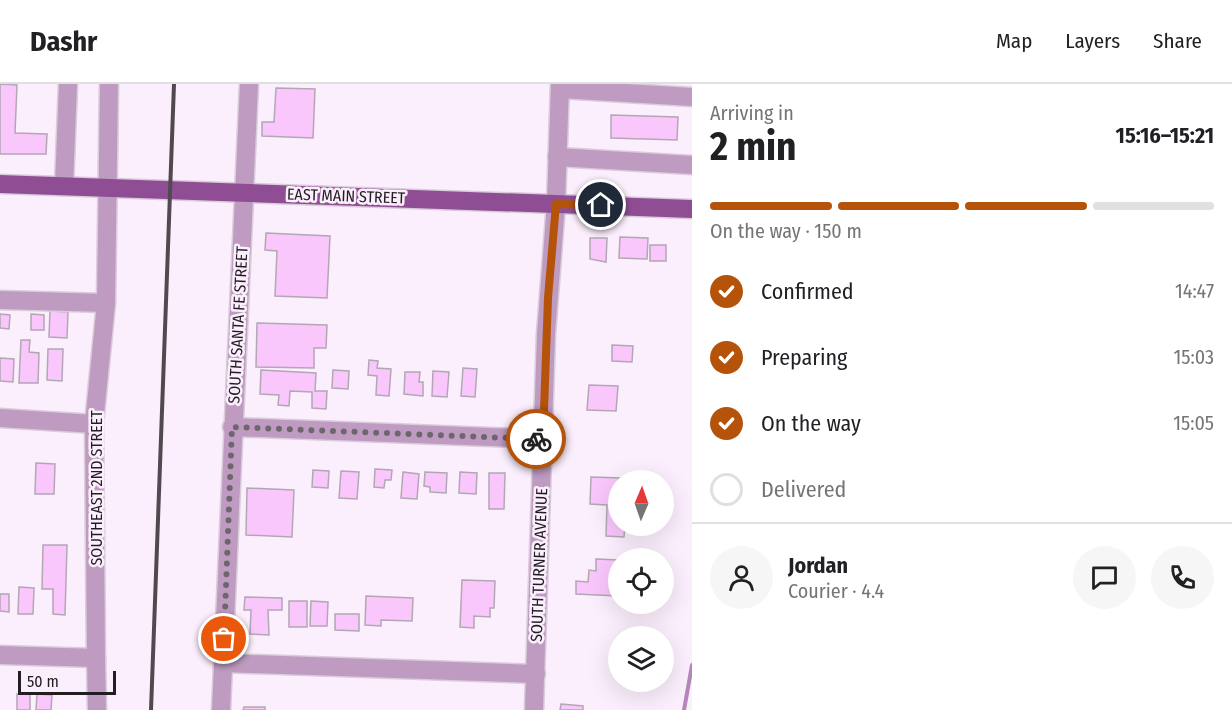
<!DOCTYPE html>
<meta charset="utf-8">
<style>
:root{--surface:#fff;--page:#f6f6f6;--text:#202124;--muted:#757577;--line:#e0e0e0;--accent:#b45309}
body{margin:0;font-family:"Fira Sans Condensed",sans-serif;background:var(--page);color:var(--text);height:100vh;display:flex;flex-direction:column;font-size:22px;white-space:nowrap}
*{box-sizing:border-box;margin:0}
p{font-size:20px;color:var(--muted)}
.icon{flex:none;width:33px;height:33px;fill:none;stroke:currentColor;stroke-width:2;stroke-linecap:round;stroke-linejoin:round}
.map{position:relative;flex:1;overflow:hidden}
.drawer{display:flex;flex-direction:column;background:var(--surface);width:540px}
.drawer>*{flex:none}
.needle{width:39px;rotate:2deg}
.tools{position:absolute;left:608px;top:386px;display:grid;gap:12px}
.tools a{display:grid;place-items:center;width:66px;height:66px;border-radius:50%;background:var(--surface);box-shadow:0 6px 24px #0002;font-size:30px}
.scale{position:absolute;left:18px;bottom:15px;width:98px;box-sizing:border-box;padding-left:6px;border:3px solid #211d21;border-top:0;font-size:16px;line-height:21px;white-space:nowrap;color:#211d21;-webkit-text-stroke:4px #fceffd;paint-order:stroke}
.pin{position:absolute;display:grid;place-items:center;width:51px;height:51px;color:#fff;margin:-26px;border:3px solid #fff;border-radius:50%;box-shadow:0 2px 6px #0007}
.courier{position:absolute;display:grid;place-items:center;width:60px;height:60px;margin:-30px;border:4px solid #b45309;border-radius:50%;background:#fff;color:#222;box-shadow:0 2px 8px #0007}
.head em{font-style:normal;font-weight:700}
.head div{display:flex;flex-direction:column-reverse}
.head{display:flex;align-items:center;justify-content:space-between;height:102px;padding:0 18px}
h1{font-size:39px;font-weight:700;line-height:45px}
.bar{display:grid;grid-template-columns:repeat(4,1fr);gap:9px 6px;align-content:center;height:72px;padding:0 18px}
.bar i{height:8px;border-radius:4px;background:var(--line)}
.bar .active{background:var(--accent)}
.bar p{grid-column:span 4}
.line{display:flex;align-items:center;gap:15px;padding:0 18px;border-top:2px solid var(--line)}
.line div{flex:1}
.round{display:grid;place-items:center;flex:none;width:63px;height:63px;border-radius:32px;background:var(--page)}
ol{padding:0 18px;list-style:none}
li{display:flex;align-items:center;gap:18px;height:66px}
li p{margin-inline-start:auto}
li .icon{padding:6px;border-radius:50%;background:var(--accent);color:#fff;stroke-width:4}
li:last-child{color:var(--muted)}
li i{width:33px;height:33px;border:3px solid var(--line);border-radius:50%}
header{display:flex;align-items:center;gap:36px;box-sizing:border-box;height:84px;padding:0 30px;background:var(--surface);border-bottom:2px solid var(--line)}
header strong{font-size:28px}
nav{display:flex;gap:33px;margin-inline-start:auto;font-size:21px}
main{display:flex;flex:1;min-height:0}
.map>svg:first-child{display:block}
</style>
<header>
<strong>Dashr</strong>
<nav><a>Map</a><a>Layers</a><a>Share</a></nav>
</header>
<main>
<div class="map">
<svg width="692" height="626" viewBox="0 0 692 626">
<rect width="100%" height="100%" fill="#fceffd"/>
<g fill="none" stroke-linecap="round" stroke-linejoin="round">
<polyline stroke="#b586b9" stroke-width="4" points="684,626 692,581"/>
</g>
<g fill="#fac7fd" stroke="#b3a7b4" stroke-width="1.5">
<polygon points="0,0 17,1 15,49 47,50 46,70 0,70"/>
<polygon points="276,4 315,5 313,54 262,52 262,38 274,38"/>
<polygon points="611,31 678,33 677,56 611,54"/>
<polygon points="266,149 330,152 327,214 275,212 277,167 265,166"/>
<polygon points="620,153 648,154 647,175 619,174"/>
<polygon points="590,154 607,154 606,178 590,175"/>
<rect x="650" y="161" width="16" height="16"/>
<polygon points="50,227 68,228 67,254 49,253"/>
<polygon points="0,230 10,231 9,245 0,244"/>
<polygon points="31,230 44,231 44,246 31,246"/>
<polygon points="257,239 327,241 326,264 314,264 314,284 256,283"/>
<polygon points="21,256 30,256 29,268 39,269 38,299 19,299"/>
<polygon points="612,261 633,262 632,278 612,277"/>
<polygon points="48,265 63,265 62,297 47,296"/>
<polygon points="0,274 14,275 13,298 0,297"/>
<polygon points="369,276 378,277 377,284 391,285 389,312 376,311 377,292 368,291"/>
<polygon points="463,284 477,285 475,313 461,312"/>
<polygon points="261,286 316,289 315,307 327,307 326,325 312,324 312,308 290,307 289,322 278,321 279,311 260,310"/>
<polygon points="333,286 349,287 348,305 332,304"/>
<polygon points="433,287 449,288 447,313 432,312"/>
<polygon points="405,288 420,288 419,298 423,298 423,312 404,310"/>
<polygon points="589,301 618,302 616,327 587,326"/>
<polygon points="36,379 55,380 54,410 35,410"/>
<polygon points="375,385 392,386 391,396 385,396 384,404 374,403"/>
<polygon points="313,386 329,387 328,404 312,403"/>
<polygon points="341,387 359,388 357,415 339,414"/>
<polygon points="403,388 419,390 417,415 401,414"/>
<polygon points="425,388 447,389 446,409 430,408 430,403 424,402"/>
<polygon points="460,388 477,389 476,410 459,409"/>
<polygon points="489,389 505,389 504,425 489,425"/>
<polygon points="591,393 621,394 618,396 618,441 625,441 624,453 606,452 607,421 590,420"/>
<polygon points="247,404 294,406 292,453 246,451"/>
<polygon points="43,461 67,461 65,531 53,530 53,505 42,505"/>
<polygon points="596,475 618,476 618,512 576,510 576,497 588,498 589,486 596,487"/>
<polygon points="462,496 495,497 494,524 490,524 490,533 474,532 474,544 460,543"/>
<polygon points="19,503 34,504 33,530 18,530"/>
<polygon points="0,510 9,510 9,528 0,527"/>
<polygon points="366,512 413,514 412,537 381,536 381,542 365,541"/>
<polygon points="245,513 282,514 282,526 268,526 269,551 250,550 251,526 244,526"/>
<rect x="289" y="517" width="18" height="26"/>
<polygon points="311,517 328,518 327,542 310,542"/>
<polygon points="335,530 359,530 359,547 335,546"/>
<rect x="17" y="610" width="13" height="16"/>
<polygon points="37,610 52,611 51,626 36,626"/>
<polygon points="561,620 583,622 583,626 560,626"/>
<polygon points="244,623 265,623 265,626 243,626"/>
</g>
<g fill="none" stroke-linecap="round" stroke-linejoin="round">
<defs>
<g id="minor">
<polyline points="560,5 692,13"/>
<polyline points="557,73 692,81"/>
<polyline points="64,102 68,0"/>
<polyline points="0,216 106,219"/>
<polyline points="0,334 94,340"/>
<polyline points="232,343 543,355"/>
<polyline points="0,571 96,574 94,340 106,219 109,0"/>
<polyline points="96,574 97,626"/>
<polyline points="223,579 536,590"/>
<polyline points="221,626 249,0"/>
<polyline points="534,626 546,250 556,120 560,0"/>
</g>
<polyline id="major" points="0,100 692,125"/>
</defs>
<use href="#minor" stroke="#d9cdda" stroke-width="21"/>
<use href="#major" stroke="#d9cdda" stroke-width="21"/>
<use href="#minor" stroke="#bf9bc1" stroke-width="18"/>
<use href="#major" stroke="#8f4e94" stroke-width="18"/>
<polyline stroke="#504a50" stroke-width="4" points="151,626 174,0"/>
</g>
<g fill="none" stroke-linecap="round" stroke-linejoin="round">
<polyline stroke="#6e666e" stroke-width="6" stroke-dasharray="0 10.8" points="224,555 232,343 536,355"/>
<polyline stroke="#b45309" stroke-width="8" points="536,355 543,355 548,214 556,120 601,121"/>
</g>
<g text-anchor="middle" dominant-baseline="central" stroke-width="5" stroke-linejoin="round" paint-order="stroke">
<g font-size="16" fill="#211d21" stroke="#fceffd">
<text transform="translate(346 112) rotate(2)">EAST MAIN STREET</text>
<text transform="translate(238 241) rotate(-87)">SOUTH SANTA FE STREET</text>
<text transform="translate(96 404) rotate(-90)">SOUTHEAST 2ND STREET</text>
<text transform="translate(539 481) rotate(-88)">SOUTH TURNER AVENUE</text>
</g>
</g>
</svg>
<div class="tools">
<a><svg class="needle" viewBox="-14 -14 28 28"><path d="M0-13l5 13h-10z" fill="#e53935"/><path d="M0 13l5-13h-10z" fill="#757577"/></svg></a>
<a><svg class="icon" aria-label="locate" viewBox="0 0 24 24"><circle cx="12" cy="12" r="6"/><path d="M12 2v4M12 18v4M2 12h4M18 12h4"/></svg></a>
<a><svg class="icon" aria-label="layers" viewBox="0 0 24 24"><path d="M12 4l9 5-9 5-9-5zM3 14l9 5 9-5"/></svg></a>
</div>
<div class="scale">50 m</div>
<div class="pin" style="left:224px;top:555px;background:#ea580c"><svg class="icon" aria-label="bag" viewBox="0 0 24 24"><path d="M5 8h14l-1 12H6zM9 8a3 3 0 0 1 6 0"/></svg></div>
<div class="pin" style="left:601px;top:121px;background:#1f2937"><svg class="icon" aria-label="home" viewBox="0 0 24 24"><path d="M3 11l9-7 9 7M6 9v11h12V9"/></svg></div>
<div class="courier" style="left:536px;top:355px"><svg class="icon" aria-label="bike" viewBox="0 0 24 24"><circle cx="6" cy="16" r="4"/><circle cx="18" cy="16" r="4"/><path d="M6 16l4-8h5l3 8M10 8l3 8H6M13 5h3"/></svg></div>
</div>
<section class="drawer">
<div class="head"><div><h1>2 min</h1><p>Arriving in</p></div><em>15:16–15:21</em></div>
<div class="bar"><i class="active"></i><i class="active"></i><i class="active"></i><i></i><p>On the way · 150 m</p></div>
<ol>
<li><svg class="icon" aria-label="check" viewBox="0 0 24 24"><path d="M5 12l5 5 9-10"/></svg>Confirmed<p>14:47</p></li>
<li><svg class="icon" aria-label="check" viewBox="0 0 24 24"><path d="M5 12l5 5 9-10"/></svg>Preparing<p>15:03</p></li>
<li><svg class="icon" aria-label="check" viewBox="0 0 24 24"><path d="M5 12l5 5 9-10"/></svg>On the way<p>15:05</p></li>
<li><i></i>Delivered</li>
</ol>
<div class="line" style="height:108px"><a class="round"><svg class="icon" aria-label="person" viewBox="0 0 24 24"><circle cx="12" cy="8" r="4"/><path d="M4 21q1-7 8-7t8 7"/></svg></a><div><b>Jordan</b><p>Courier · 4.4</p></div><a class="round"><svg class="icon" aria-label="chat" viewBox="0 0 24 24"><path d="M4 5h16v11H9l-5 4z"/></svg></a><a class="round"><svg class="icon" aria-label="phone" viewBox="0 0 24 24"><path d="M5 4h4l2 5-3 2q2 4 5 5l2-3 5 2v4C11 20 4 13 5 4z"/></svg></a></div>
</section>
</main>
